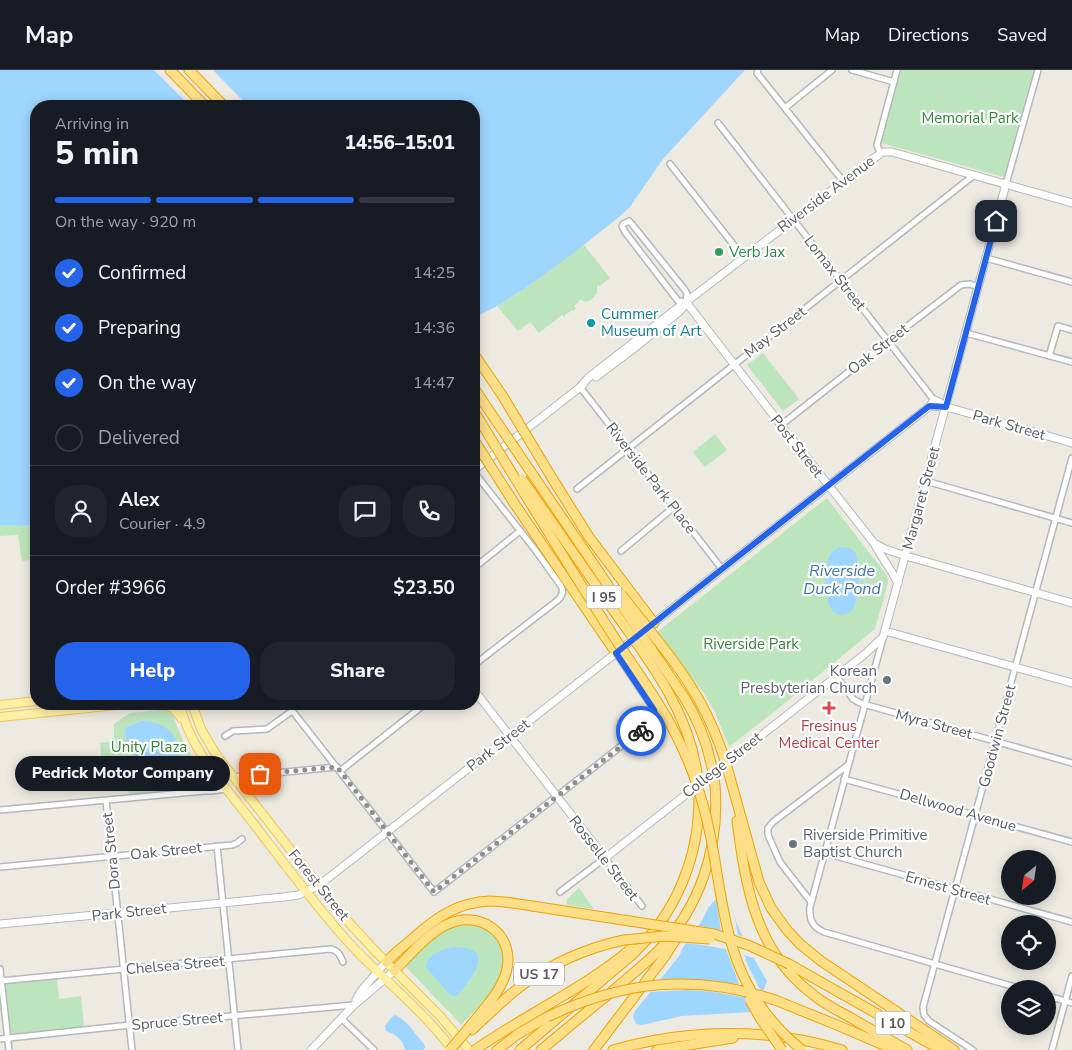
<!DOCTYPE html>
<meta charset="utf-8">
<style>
:root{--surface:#171b24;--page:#20242c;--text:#f1f3f6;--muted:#9ea1a6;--line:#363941;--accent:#2563eb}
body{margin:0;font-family:"Nunito Sans",sans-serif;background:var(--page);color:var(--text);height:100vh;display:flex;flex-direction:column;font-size:19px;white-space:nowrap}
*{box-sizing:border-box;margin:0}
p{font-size:16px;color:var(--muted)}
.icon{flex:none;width:28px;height:28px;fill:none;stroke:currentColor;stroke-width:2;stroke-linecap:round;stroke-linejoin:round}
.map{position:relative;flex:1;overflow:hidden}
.details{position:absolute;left:30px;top:30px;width:450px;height:610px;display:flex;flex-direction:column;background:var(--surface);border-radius:20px;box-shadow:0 2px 12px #0003}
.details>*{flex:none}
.needle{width:32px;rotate:210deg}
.controls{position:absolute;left:1001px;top:780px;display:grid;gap:10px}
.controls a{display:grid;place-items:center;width:55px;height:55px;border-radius:50%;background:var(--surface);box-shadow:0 2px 12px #0003;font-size:25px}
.pin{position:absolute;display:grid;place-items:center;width:42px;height:42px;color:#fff;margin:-21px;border-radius:10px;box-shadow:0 2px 8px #0006}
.courier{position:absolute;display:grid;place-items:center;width:50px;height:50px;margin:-25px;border:4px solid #2563eb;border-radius:50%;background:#fff;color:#222;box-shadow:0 1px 6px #0007}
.bubble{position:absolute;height:35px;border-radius:18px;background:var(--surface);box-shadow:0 2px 12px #0003;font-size:16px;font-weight:800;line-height:35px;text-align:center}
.overview em{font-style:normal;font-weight:800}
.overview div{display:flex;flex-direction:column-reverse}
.overview{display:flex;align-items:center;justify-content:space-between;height:85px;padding:0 25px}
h1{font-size:32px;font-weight:800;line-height:38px}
.bar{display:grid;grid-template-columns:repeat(4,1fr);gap:8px 5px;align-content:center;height:60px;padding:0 25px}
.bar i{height:6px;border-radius:4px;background:var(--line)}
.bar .current{background:var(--accent)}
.bar p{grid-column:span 4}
.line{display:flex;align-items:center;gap:12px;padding:0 25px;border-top:1px solid var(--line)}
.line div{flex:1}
.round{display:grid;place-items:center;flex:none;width:52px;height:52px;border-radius:20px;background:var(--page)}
ol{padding:0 25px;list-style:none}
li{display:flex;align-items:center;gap:15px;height:55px}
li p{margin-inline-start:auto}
li .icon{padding:5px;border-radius:50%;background:var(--accent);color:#fff;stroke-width:4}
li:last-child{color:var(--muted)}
li i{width:28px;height:28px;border:2px solid var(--line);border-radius:50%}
.cta{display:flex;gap:10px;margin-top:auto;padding:10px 25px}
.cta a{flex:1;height:58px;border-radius:20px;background:var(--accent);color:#fff;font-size:20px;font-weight:800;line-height:58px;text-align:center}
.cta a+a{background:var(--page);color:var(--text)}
header{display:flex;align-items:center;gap:30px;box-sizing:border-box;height:70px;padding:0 25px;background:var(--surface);border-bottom:1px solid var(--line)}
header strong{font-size:24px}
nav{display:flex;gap:28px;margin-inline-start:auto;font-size:18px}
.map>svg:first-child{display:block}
</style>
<header>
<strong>Map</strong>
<nav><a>Map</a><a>Directions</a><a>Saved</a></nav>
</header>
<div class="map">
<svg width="1072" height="980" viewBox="0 0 1072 980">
<rect width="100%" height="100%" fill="#edeae1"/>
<g fill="#bde5bd" fill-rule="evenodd">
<polygon points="901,0 1034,0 1004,107 881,73"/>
<polygon points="584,175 610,208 600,216 598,215 597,216 597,223 591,230 585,232 580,229 578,231 579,232 574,236 576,238 573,241 572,240 564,246 565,247 565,248 562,245 539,263 530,252 518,261 497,236 527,217"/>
<polygon points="763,283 799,329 783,341 747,295"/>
<polygon points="715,364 727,380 705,397 693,382"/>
<polygon points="827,428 885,503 888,509 888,513 875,559 775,641 729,677 715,642 703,622 657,562"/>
<polygon points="36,454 36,489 22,491 18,465 0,466 0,455 22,456"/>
<polygon points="160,640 165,640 172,644 185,676 205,704 207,711 206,714 200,718 129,725 127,702 114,703 114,707 103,709 100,673 114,671 114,654 125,646 131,643"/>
<polygon points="579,818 594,839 567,835 567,829"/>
<path d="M 460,853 C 468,855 479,855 486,860 C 494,864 500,872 502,881 C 510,913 480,935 461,955 L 449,941 L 448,941 L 406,897 L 408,892 C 424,876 439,861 460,853 ZM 453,877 L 470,879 L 479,892 L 474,905 L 443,880 Z"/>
<polygon points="57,909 59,929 81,926 84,958 10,965 5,914"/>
</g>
<g fill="#9fd6ff">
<polygon points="0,0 745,0 663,89 630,137 619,147 571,185 527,217 497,236 474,248 474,36 36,36 36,454 22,456 0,455"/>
<path d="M 839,477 C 845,477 850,477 854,481 C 862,490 860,527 854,537 C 849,547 835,547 830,537 C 827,531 826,524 826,518 C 825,505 825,483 839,477 Z"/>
<path d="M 141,651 C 191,650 192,716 150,720 C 143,720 137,718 131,717 L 129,693 L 134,689 L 132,683 L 127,681 L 125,658 Z"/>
<polygon points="717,829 732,839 737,854 749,880 767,911 763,922 752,942 682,946 642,955 636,954 633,947 635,941 680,885 682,879 703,849 708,838 713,832"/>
<path d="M 453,877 C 499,877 473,907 457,926 L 451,926 L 426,897 C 426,885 442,879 453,877 Z"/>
<path d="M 395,945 C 407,950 415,964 424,974 L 425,977 L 424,980 L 405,980 C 403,969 396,965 386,961 L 385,956 L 392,947 Z"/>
</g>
<g fill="#edeae1">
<polygon points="154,0 213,0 248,36 190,36"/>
<polygon points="720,826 727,829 732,833 738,865 746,867 757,889 744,885 750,900 760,919 766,922 763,933 754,944 745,927 737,926 714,922 687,920 648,922 658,910 701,910 739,914 726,879 702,875 683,873 695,855 721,860 716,827"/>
</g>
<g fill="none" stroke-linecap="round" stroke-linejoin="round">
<defs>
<g id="street">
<polyline points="758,0 757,3 843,111"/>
<polyline points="852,0 894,12"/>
<polyline points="785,38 832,0"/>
<polyline points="718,53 934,330"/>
<polyline points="880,83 877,75 897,0"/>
<polyline points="670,94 744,188"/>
<polyline points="1006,114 1038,0"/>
<polygon points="629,151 631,153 685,220 687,224 686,232 678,231 625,162 622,156 623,154"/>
<polyline points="986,188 1072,212"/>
<polyline points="966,263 1072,292"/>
<polyline points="1049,286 1058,256 1072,260"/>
<polyline points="580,317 722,499"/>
<polyline points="781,355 888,271 961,215 970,214 978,217"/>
<path d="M 474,402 L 536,481 L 561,516 C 564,521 562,526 558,530 L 474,595"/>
<polyline points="926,411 1072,453"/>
<polyline points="577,419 974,105"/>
<polyline points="621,481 674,437"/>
<polyline points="474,498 520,461"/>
<path d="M 883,568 L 810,837 C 809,849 812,857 824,862 L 1022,919"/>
<polyline points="836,606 853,629 860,633 1072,693"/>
<polyline points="287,634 434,822 652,652 655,644 653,638 616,583"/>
<polyline points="225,666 233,661 267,659 292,641"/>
<polyline points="340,701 425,634"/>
<polyline points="233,707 337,697"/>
<polyline points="844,709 1072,772"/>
<polyline points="205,720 210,717 215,704"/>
<polyline points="106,731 132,980"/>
<polyline points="0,740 204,721 211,721 226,719"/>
<polyline points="217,776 238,980"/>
<polyline points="825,783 1072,852"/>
<polyline points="0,797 232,775 237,773 242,769"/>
<polyline points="560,822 605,788 642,836"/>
<polyline points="811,832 780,792 768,765 768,758 773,752 848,695"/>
<polyline points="0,899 9,980"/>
<path d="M 0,911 L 330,879 C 338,880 340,885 343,892"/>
<polyline points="1048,926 1072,933"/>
<polyline points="341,948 374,980"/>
<polyline points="0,969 130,955 354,935"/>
<polyline points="973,980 929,951 924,945 923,937 1072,388"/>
<polyline points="1052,980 1072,906"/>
</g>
<g id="secondary">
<polyline points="686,232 781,355 874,473 885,479 906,486 1072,533"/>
<polyline points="596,307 632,280 679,242 685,235"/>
<polyline points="580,317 588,308 676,239 686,232 870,91 883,82 892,82 1072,133"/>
<polyline points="930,336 946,337 954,339 1072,373"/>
<polyline points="474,400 583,315"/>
<path d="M 874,473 C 881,487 891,499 898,513"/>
<polyline points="885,561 1072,613"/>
<polyline points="474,620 605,788 865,584 883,567 1006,114"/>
<polyline points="0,854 284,827 298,825 318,816 616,583 722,499 930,336 934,330 939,332 946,337"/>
<polyline points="356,930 361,921 386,892"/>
<polyline points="311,980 354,935 394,901"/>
</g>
<g id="primary">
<polyline points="163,634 173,638 181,648"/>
<path d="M 180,634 C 189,676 217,707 243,740 C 278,785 312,832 350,874 C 384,910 423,941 453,980"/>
<polyline points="192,634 201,659 217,686 341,844 378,884 439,945 469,980"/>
<polyline points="0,635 36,631"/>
<path d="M 0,647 C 42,643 84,638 127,634"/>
</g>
<g id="highway">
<polyline points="170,0 205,36"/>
<polyline points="189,0 224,36"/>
<polyline points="474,318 484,333"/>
<polyline points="552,408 589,467 654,553"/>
<polyline points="514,433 616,583"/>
<polyline points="729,704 759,812 771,838 787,860 800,874 821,891 954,980"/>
<path d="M 737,751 C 746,819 756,883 815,926 C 826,935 839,941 851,948 C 870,959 888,969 907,980"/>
<path d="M 386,892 C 394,884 403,876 412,869 C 435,848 458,832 490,831 C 504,831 518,834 532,836"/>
<polyline points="789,894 941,980"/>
<path d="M 394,901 C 409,886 427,864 446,855 C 480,838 517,865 506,903 C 499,925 480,943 467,960"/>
<polyline points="775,930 837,955 895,980"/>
<path d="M 472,960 C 488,945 504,929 521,916 C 552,893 587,878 624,870"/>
<path d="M 475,980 C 526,944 584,919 632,878"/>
<polyline points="497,980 518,964 547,947"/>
<path d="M 520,980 L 633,884 C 676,843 699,788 699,728"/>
<path d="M 541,980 C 564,961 586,942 609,924 C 625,910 643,896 658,881 C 700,837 720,777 715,716"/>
<polyline points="594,980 665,886 681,861"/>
<path d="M 613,980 C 687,959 768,957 842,980"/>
<polyline points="657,980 733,968"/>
</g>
</defs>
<use href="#street" stroke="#b4b7bc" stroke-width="8"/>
<use href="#secondary" stroke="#b5b8be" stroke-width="9"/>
<use href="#primary" stroke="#f1c556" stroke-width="10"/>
<use href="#highway" stroke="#eea200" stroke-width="11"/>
<use href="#street" stroke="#fff" stroke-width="5"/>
<use href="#secondary" stroke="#fff" stroke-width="7"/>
<use href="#primary" stroke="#fff0a4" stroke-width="8"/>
<use href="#highway" stroke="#fddf88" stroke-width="9"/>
<defs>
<g id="highway-bridge">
<polyline points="474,284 502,325 552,408"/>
<path d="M 484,333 L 684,627 C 701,654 711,684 715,716"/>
<path d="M 474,341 C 517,412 561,483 605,553 C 625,585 648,615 667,648 C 682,675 695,704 703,735 C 717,782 718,832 733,879 C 745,919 770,954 802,980"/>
<polyline points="474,370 514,433"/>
<path d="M 522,409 C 551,450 580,492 609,534 C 646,587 689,639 697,704"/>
<path d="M 621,524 C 647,558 678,593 699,630 C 712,653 722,679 729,704"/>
<polyline points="532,836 714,864 748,875 789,894"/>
<polyline points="624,870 665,866 710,869"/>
<polyline points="750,930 760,948 782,980"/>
<path d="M 547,947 C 623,911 694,903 775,930"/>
<polyline points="450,980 467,960"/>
</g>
</defs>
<use href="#highway-bridge" stroke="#eea200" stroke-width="11" stroke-linecap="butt"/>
<use href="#highway-bridge" stroke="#fddf88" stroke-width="9"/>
</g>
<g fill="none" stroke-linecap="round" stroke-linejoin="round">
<polyline stroke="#8d8e8e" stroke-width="5" stroke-dasharray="0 9" points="260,704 337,697 434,822 641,661"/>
<path stroke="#2563eb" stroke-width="6" d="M 641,661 C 649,655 656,651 654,640 L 616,583 L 722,499 L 928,337 L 930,336 L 946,337 L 996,151"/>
</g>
<circle fill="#2e9e5b" stroke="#fff" stroke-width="2" cx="719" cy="182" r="5"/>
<circle fill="#0f9aa8" stroke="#fff" stroke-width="2" cx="591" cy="253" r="5"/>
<g fill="#6b7280" stroke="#fff" stroke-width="2">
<circle cx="887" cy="610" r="5"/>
<circle cx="793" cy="774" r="5"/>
</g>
<path fill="#e0444e" stroke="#fff" stroke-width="2" d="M826.5 630.5h5v5h5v5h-5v5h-5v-5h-5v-5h5z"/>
<g text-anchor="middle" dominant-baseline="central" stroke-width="4.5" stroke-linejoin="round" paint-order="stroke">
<g fill="#fff" stroke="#8c8e91" stroke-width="1">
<rect x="586.5" y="515.5" width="35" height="23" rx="4"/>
<rect x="514" y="892.5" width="50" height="23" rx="4"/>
<rect x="875.5" y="941.5" width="35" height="23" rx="4"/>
</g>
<g font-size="14" font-weight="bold" fill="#5a5d62">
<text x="604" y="527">I 95</text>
<text x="539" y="904">US 17</text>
<text x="893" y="953">I 10</text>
</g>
<g font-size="15" fill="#358638" stroke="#fff">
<text x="970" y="48">Memorial Park</text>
<text x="751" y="574">Riverside Park</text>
<text x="149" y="677">Unity Plaza</text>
</g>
<g font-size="15" fill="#5a5d62" stroke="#fff">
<text transform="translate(826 124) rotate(-37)">Riverside Avenue</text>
<text transform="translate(835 203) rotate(52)">Lomax Street</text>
<text transform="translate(775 262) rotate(-38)">May Street</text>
<text transform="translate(878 279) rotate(-38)">Oak Street</text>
<text transform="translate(1009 355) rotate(16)">Park Street</text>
<text transform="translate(797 376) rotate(52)">Post Street</text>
<text transform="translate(651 408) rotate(52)">Riverside Park Place</text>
<text transform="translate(921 428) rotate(-75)">Margaret Street</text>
<text transform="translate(934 654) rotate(15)">Myra Street</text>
<text transform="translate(997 666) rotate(-75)">Goodwin Street</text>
<text transform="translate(498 675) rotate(-38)">Park Street</text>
<text transform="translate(722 695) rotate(-38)">College Street</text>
<text transform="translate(958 740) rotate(16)">Dellwood Avenue</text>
<text transform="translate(111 781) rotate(-96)">Dora Street</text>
<text transform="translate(166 781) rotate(-6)">Oak Street</text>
<text transform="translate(604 788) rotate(52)">Rosselle Street</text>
<text transform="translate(319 815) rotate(51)">Forest Street</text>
<text transform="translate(948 818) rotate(16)">Ernest Street</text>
<text transform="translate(129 842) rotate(-6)">Park Street</text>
<text transform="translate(175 895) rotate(-5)">Chelsea Street</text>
<text transform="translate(177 951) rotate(-5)">Spruce Street</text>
</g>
<g font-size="15" fill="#27864d" stroke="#fff" text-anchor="start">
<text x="729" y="182">Verb Jax</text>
</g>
<g font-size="15" fill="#0d838f" stroke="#fff" text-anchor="start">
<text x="601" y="244">Cummer<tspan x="601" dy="17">Museum of Art</tspan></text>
</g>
<g font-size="15" fill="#5b616d" stroke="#fff" text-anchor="end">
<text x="877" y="601">Korean<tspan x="877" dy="17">Presbyterian Church</tspan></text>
<text x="803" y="765" text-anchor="start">Riverside Primitive<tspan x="803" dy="17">Baptist Church</tspan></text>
</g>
<g font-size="15" fill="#be3a42" stroke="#fff">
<text x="829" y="656">Fresinus<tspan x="829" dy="17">Medical Center</tspan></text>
</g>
<g font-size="16" font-style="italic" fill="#3c76b0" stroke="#fff">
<text x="842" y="501">Riverside<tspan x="842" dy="18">Duck Pond</tspan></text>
</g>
</g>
</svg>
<div class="controls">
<a><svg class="needle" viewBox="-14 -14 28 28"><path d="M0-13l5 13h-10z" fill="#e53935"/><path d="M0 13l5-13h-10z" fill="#9ea1a6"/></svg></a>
<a><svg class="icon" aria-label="locate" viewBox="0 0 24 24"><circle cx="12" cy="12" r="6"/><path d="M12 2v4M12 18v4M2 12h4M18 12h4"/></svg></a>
<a><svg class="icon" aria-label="layers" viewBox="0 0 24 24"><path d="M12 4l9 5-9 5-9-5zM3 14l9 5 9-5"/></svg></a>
</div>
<div class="pin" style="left:260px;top:704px;background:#ea580c"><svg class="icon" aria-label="bag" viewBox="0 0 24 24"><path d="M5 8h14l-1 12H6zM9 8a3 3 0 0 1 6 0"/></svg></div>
<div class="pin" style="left:996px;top:151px;background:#1f2937"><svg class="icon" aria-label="home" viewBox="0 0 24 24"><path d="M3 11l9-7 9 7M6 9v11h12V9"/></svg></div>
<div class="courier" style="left:641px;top:661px"><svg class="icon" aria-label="bike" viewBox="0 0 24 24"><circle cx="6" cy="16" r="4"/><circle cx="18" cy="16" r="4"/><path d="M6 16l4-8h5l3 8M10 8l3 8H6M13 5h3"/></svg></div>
<div class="bubble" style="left:15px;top:686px;width:215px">Pedrick Motor Company</div>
<section class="details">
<div class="overview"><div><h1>5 min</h1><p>Arriving in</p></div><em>14:56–15:01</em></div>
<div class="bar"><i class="current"></i><i class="current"></i><i class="current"></i><i></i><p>On the way · 920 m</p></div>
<ol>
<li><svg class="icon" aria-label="check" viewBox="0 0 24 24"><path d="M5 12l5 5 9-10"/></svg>Confirmed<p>14:25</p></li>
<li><svg class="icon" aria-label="check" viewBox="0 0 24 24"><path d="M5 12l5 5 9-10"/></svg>Preparing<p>14:36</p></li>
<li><svg class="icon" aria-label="check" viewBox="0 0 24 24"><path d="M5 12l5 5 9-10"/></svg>On the way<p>14:47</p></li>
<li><i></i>Delivered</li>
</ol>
<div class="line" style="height:90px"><a class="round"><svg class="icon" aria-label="person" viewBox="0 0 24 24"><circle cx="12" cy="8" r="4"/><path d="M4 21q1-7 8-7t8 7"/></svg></a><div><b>Alex</b><p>Courier · 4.9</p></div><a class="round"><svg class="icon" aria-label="chat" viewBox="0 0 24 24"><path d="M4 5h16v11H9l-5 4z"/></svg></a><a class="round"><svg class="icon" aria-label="phone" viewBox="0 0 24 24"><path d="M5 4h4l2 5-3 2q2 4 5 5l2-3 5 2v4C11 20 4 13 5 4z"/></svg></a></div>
<div class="line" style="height:65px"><div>Order #3966</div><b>$23.50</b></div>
<div class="cta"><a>Help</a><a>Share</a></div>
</section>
</div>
